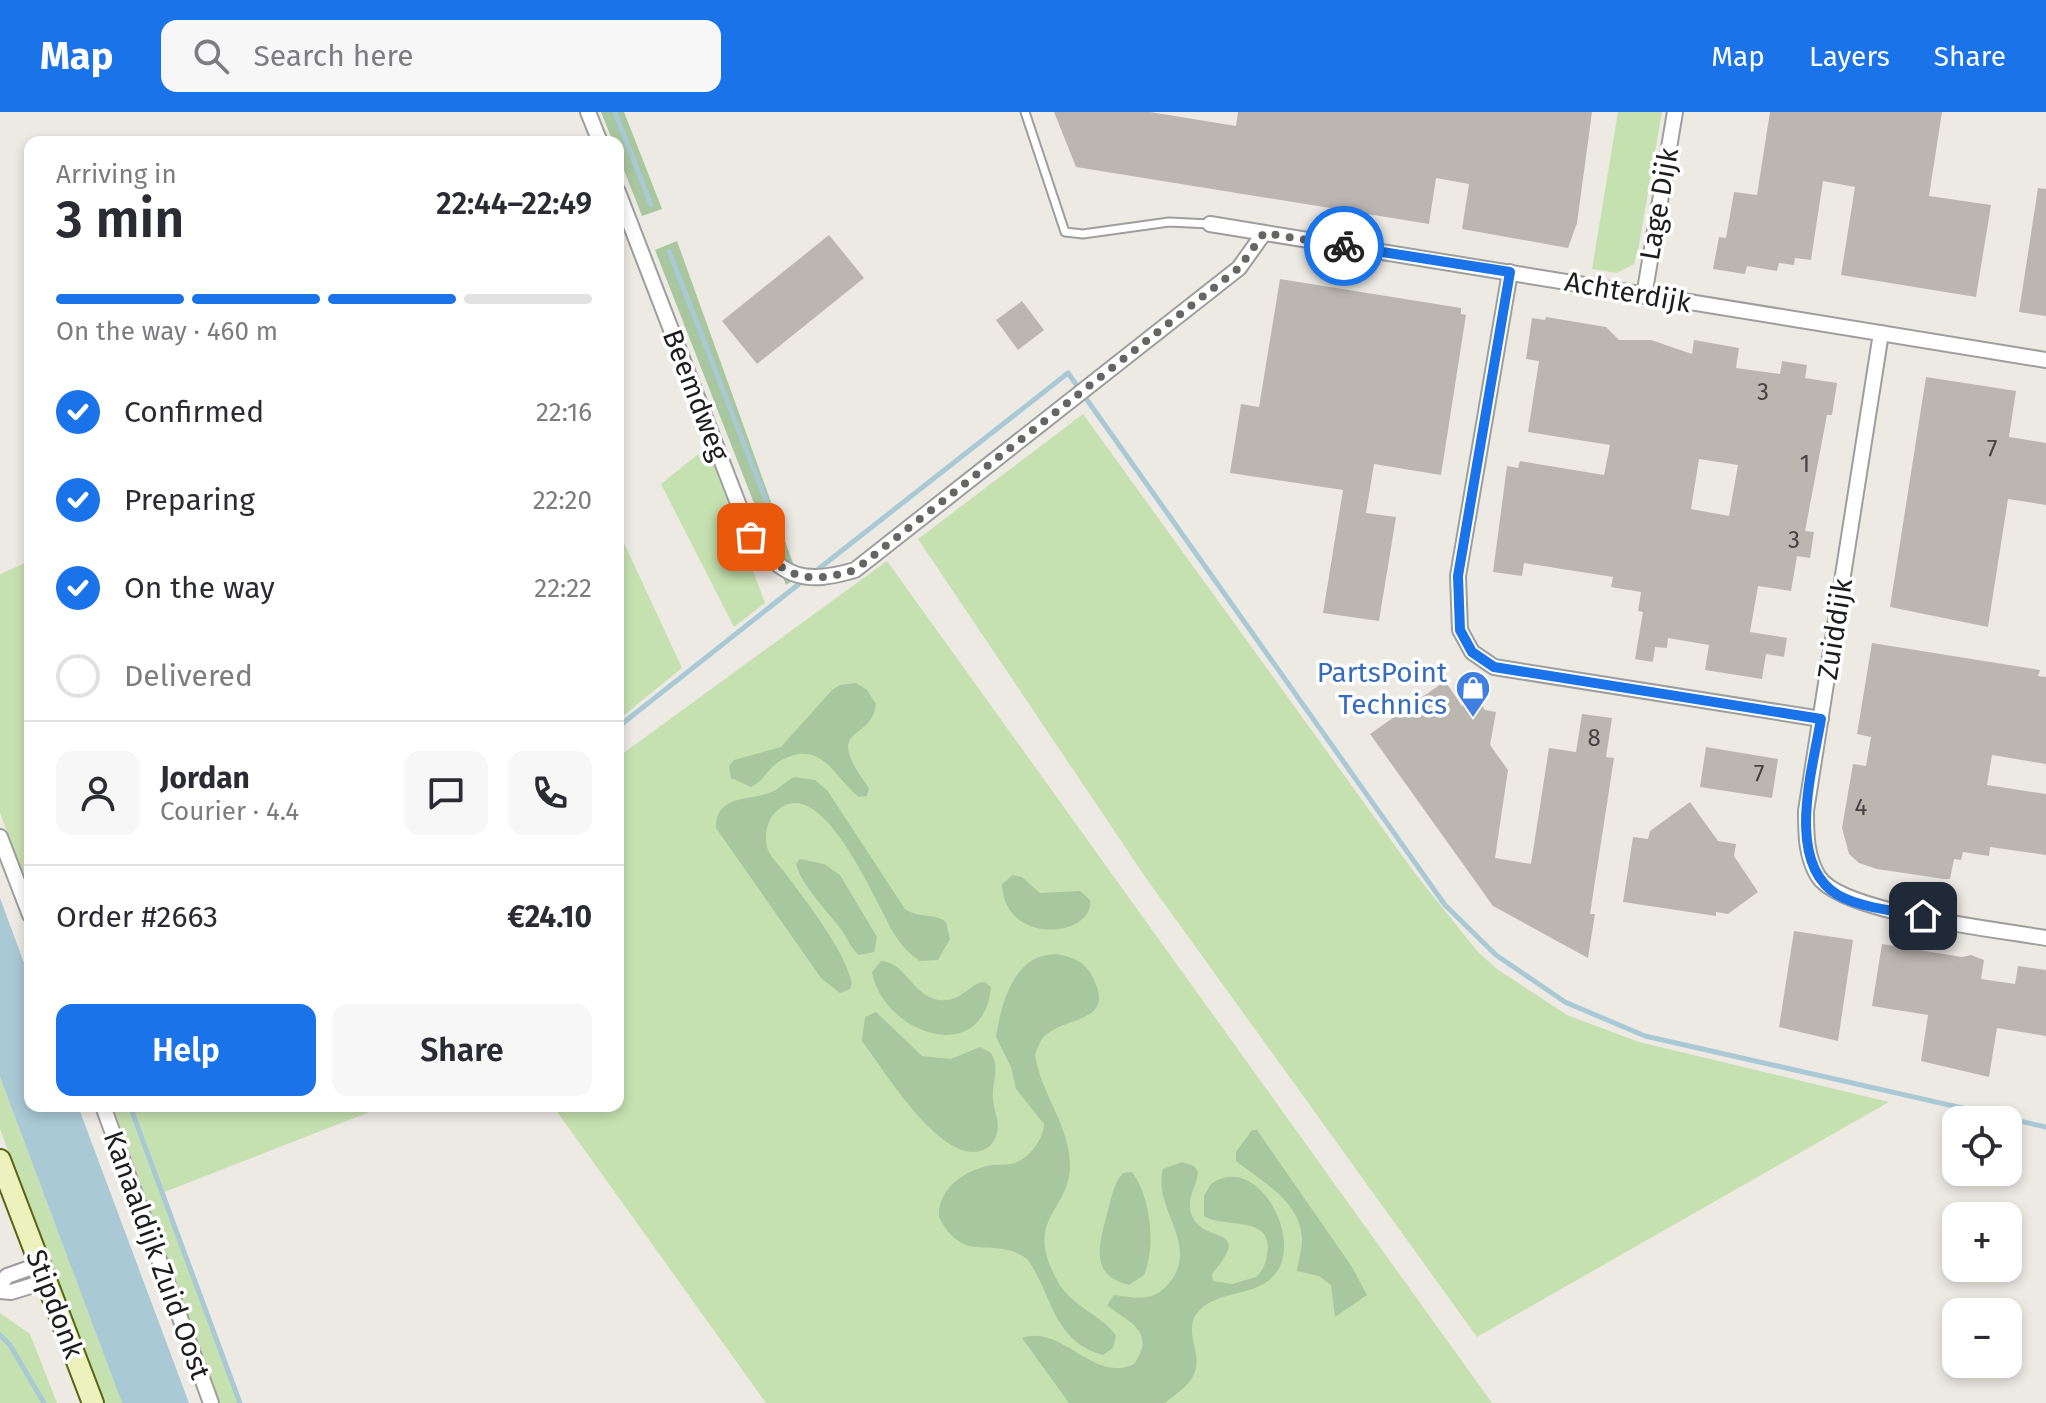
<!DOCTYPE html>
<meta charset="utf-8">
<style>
:root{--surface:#fff;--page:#f7f7f7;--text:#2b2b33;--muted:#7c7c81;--line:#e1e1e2;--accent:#1a73e8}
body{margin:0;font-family:"Fira Sans",sans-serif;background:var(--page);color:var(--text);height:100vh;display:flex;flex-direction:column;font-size:30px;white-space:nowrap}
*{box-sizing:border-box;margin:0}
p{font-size:26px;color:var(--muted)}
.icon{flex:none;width:44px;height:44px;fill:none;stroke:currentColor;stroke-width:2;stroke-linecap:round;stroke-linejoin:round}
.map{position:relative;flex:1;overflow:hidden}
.side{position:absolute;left:24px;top:24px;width:600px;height:976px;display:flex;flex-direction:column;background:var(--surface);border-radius:16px;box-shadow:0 4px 12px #0003}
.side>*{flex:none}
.controls{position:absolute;left:1942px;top:994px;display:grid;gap:16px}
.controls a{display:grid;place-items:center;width:80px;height:80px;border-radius:16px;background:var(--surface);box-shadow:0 4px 12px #0003;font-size:40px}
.pin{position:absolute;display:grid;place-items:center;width:68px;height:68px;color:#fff;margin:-34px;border-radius:16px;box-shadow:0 4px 12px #0006}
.courier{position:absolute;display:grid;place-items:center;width:80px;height:80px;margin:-40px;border:6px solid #1a73e8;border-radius:50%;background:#fff;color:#222;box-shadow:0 2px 10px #0007}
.headline em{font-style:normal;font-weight:600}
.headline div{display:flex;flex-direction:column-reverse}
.headline{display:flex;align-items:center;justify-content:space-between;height:136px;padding:0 32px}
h1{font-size:52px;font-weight:600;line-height:60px}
.bar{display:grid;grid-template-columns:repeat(4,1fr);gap:12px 8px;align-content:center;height:96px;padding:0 32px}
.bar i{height:10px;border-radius:6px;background:var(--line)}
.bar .on{background:var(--accent)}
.bar p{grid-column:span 4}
.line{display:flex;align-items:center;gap:20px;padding:0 32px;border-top:2px solid var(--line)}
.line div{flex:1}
.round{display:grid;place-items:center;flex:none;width:84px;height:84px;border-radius:16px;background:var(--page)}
ol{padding:0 32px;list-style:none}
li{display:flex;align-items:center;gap:24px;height:88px}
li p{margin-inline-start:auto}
li .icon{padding:8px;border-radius:50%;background:var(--accent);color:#fff;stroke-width:4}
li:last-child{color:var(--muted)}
li i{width:44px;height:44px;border:4px solid var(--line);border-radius:50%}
.button{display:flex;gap:16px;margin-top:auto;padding:16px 32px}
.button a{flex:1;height:92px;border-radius:16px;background:var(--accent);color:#fff;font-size:32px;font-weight:600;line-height:92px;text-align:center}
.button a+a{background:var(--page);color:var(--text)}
header{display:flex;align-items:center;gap:48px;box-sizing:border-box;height:112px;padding:0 40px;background:var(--accent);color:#fff}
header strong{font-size:38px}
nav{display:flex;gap:44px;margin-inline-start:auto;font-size:28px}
.search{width:560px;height:72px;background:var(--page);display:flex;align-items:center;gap:20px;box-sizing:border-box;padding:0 28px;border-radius:16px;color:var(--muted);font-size:30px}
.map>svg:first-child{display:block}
</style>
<header>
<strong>Map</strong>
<div class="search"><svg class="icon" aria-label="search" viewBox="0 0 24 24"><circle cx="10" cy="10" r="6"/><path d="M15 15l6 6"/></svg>Search here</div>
<nav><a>Map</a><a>Layers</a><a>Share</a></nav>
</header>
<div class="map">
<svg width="2046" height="1291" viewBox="0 0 2046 1291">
<rect width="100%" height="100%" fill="#edeae4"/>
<g fill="#c6e1b0">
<polygon points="1618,0 1662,0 1638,139 1634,152 1617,161 1592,157"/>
<polygon points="1083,302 1417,764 1478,840 1497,857 1567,903 1639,930 1889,990 1477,1225 1148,769 918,427"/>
<polygon points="707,335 765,491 734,515 661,372"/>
<polygon points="618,418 682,556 618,608"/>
<polygon points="30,449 30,779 0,701 0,462"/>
<polygon points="887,449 1492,1291 766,1291 553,994 618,994 618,645"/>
<polygon points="0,965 122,1291 103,1291 0,1017"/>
<polygon points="113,994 385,994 162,1081 240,1291 220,1291"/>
<polygon points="0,1201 30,1222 57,1291 0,1291"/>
</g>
<g fill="#a8c79e">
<polygon points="601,0 624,0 662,97 642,104 618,43 618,30 613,30"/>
<polygon points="677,129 798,465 786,473 655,138"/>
<path d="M 856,571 L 867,578 L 876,592 C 872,632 820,610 869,676 L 867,684 L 859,685 C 834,666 822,625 780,649 C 768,656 763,670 751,675 L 731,666 L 729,654 L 734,648 L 781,635 L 832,578 L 840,573 Z"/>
<path d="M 795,665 L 815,668 L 827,678 L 905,797 C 919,807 933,800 946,810 L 950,827 L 938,848 L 920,849 C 909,842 901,833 895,823 C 878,797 819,648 773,703 C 766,712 764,726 768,738 C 772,747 780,754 786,762 C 807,791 845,838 852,872 L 850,877 L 840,881 L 821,866 L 716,716 C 716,681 750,690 774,679 C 782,675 786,668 795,665 Z"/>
<path d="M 800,747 L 824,752 L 840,763 L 877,825 L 874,840 L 859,843 C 849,835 848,826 840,816 C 828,800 800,771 796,752 Z"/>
<path d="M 1013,763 L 1022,765 L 1040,781 L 1080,779 L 1090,788 C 1095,825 1004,835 1002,772 Z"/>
<path d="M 1056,842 C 1072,845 1084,849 1092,864 C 1117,910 1069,904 1047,922 C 1040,927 1038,935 1035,943 C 1041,982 1070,1014 1070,1054 C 1069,1101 1022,1106 1058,1170 C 1072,1195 1104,1204 1116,1224 L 1113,1236 L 1103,1243 C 1053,1230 1052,1182 1028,1148 C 995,1121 965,1156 939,1105 C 937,1076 967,1057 992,1053 C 1000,1052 1010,1054 1017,1050 C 1030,1045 1044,1026 1044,1012 L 1016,977 L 1011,955 L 996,925 C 1001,891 1014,842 1056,842 Z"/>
<path d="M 881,849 C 906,850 912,884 939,888 C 962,891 970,870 985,870 L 991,875 C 983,958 882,920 872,860 Z"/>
<path d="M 876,900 L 922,944 L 951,947 L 980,935 L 991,941 C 999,954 994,964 993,979 C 991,1001 1007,1013 990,1034 C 949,1067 883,956 862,929 L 865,905 Z"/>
<path d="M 1252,1018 L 1257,1018 L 1352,1155 L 1367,1183 L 1335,1205 L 1331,1173 L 1319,1164 L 1297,1159 C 1298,1149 1302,1139 1302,1128 C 1301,1089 1262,1070 1236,1049 L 1236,1040 Z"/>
<path d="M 1182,1050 L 1194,1054 L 1198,1060 C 1197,1075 1185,1087 1192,1104 C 1205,1133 1254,1112 1212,1162 L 1213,1169 L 1232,1172 L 1256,1165 C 1263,1159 1266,1151 1267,1142 C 1275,1102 1223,1117 1204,1104 L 1204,1084 L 1211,1072 C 1255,1040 1301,1121 1278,1158 C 1260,1187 1217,1176 1197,1201 C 1182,1221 1206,1244 1192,1266 C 1186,1276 1174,1283 1165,1291 L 1069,1291 L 1022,1226 C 1062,1212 1094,1272 1134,1252 C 1157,1219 1129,1211 1107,1193 L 1114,1183 C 1138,1186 1153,1191 1170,1170 C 1200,1132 1152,1096 1163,1057 Z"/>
<path d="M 1132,1060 C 1151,1085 1156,1135 1144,1163 L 1129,1173 C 1089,1163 1099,1133 1107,1102 C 1111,1088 1113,1072 1123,1061 Z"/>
</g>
<polygon fill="#a9c9d5" points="0,786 30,867 30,994 78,994 189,1291 122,1291 0,965"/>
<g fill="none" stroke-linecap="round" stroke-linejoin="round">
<g stroke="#a9c9d5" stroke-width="5">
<polyline points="615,0 651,93"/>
<polyline points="669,139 781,427"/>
<polyline points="812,462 1068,261 1445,793 1496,843 1565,890 1645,924 2046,1015"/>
<polyline points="618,615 804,468"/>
<polyline points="130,994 240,1291"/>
<polyline points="0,1223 10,1233 44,1291"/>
</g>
</g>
<g fill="#bcb6b1" fill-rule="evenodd">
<polygon points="1054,0 1150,0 1236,14 1238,0 1592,0 1577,111 1568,136 1462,117 1469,72 1436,66 1429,112 1076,55"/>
<polygon points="1770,0 1942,0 1929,84 1991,93 1976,185 1841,163 1855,75 1823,69 1811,148 1795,146 1794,153 1779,151 1777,159 1747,154 1745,162 1713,157 1719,125 1726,126 1734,80 1757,83"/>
<polygon points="2038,76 2046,77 2046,204 2019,200"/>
<polygon points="829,123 864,166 757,252 722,209"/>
<polygon points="1280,167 1461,196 1461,202 1466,203 1441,363 1374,352 1366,401 1396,405 1379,509 1323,501 1343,378 1230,361 1241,292 1259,295"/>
<polygon points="1022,189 1044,218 1018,238 996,208"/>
<path d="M 1546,205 L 1606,215 L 1619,228 L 1651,228 L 1692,242 L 1694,228 L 1739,236 L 1736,256 L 1780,262 L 1782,249 L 1807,253 L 1805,266 L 1837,271 L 1832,303 L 1827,303 L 1805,419 L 1814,420 L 1810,446 L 1797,444 L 1791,479 L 1758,474 L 1750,520 L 1787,526 L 1784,545 L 1766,542 L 1762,567 L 1705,558 L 1709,533 L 1668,526 L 1667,536 L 1655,535 L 1653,550 L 1635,547 L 1643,500 L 1638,499 L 1641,480 L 1611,475 L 1613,465 L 1524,451 L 1522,464 L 1493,460 L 1507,354 L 1518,356 L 1520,349 L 1604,363 L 1610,333 L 1528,320 L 1539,249 L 1526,247 L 1532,206 L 1545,208 ZM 1699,347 L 1738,353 L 1729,404 L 1691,397 Z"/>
<polygon points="1926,265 2016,279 2009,325 2046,331 2046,393 2008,387 1988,515 1890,495"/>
<polygon points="1872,531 2040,558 2038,564 2046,565 2046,652 1992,643 1987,673 2046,682 2046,743 1990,735 1989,744 1963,740 1961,748 1954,747 1950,767 1944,767 1877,757 1859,751 1849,742 1842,716 1853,652 1866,654 1871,625 1857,622"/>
<polygon points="1445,569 1462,594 1475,584 1485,598 1496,600 1490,633 1508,658 1495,746 1531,752 1549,636 1576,640 1582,602 1612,606 1606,645 1614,646 1590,802 1595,802 1588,846 1493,794 1370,622"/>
<polygon points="1706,635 1778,647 1772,686 1700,675"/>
<polygon points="1690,690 1718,729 1736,732 1734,744 1758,780 1728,802 1716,800 1716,804 1623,790 1633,725 1648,727 1650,719"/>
<polygon points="1794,819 1853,828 1838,929 1779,915"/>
<polygon points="1882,832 1962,845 1971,843 1984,848 1981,867 2015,872 2018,854 2046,858 2046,924 1997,916 1989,965 1921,949 1928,903 1872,894"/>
</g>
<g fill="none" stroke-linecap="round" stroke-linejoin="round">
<defs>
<polyline id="lane" points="1025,0 1065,120 1083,122 1169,110 1210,112"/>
<g id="street">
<polyline points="588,0 600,30"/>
<path d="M 618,80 L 751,425 C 784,466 805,473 855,458 L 1239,156 L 1264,121"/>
<polyline points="1210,112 2046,248"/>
<polyline points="1510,160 1458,464 1460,518 1472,540 1494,555 1821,607"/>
<polyline points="1644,184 1675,0"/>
<path d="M 1881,221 L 1806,699 C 1806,722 1806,744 1818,764 C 1840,801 2001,818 2046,826"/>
<polyline points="0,725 30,803"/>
<polyline points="103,994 211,1291"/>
<polyline points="0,1173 7,1164 41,1152"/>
<polyline points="0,1179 11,1180 47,1169"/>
</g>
<polyline id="secondary" points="0,1048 93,1291"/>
</defs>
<use href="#lane" stroke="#9e9e9e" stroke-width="11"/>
<use href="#street" stroke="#9e9e9e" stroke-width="18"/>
<use href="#secondary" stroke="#596512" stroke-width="24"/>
<use href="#lane" stroke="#fff" stroke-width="7"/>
<use href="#street" stroke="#fff" stroke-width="14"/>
<use href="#secondary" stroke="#ecf1be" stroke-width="20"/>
</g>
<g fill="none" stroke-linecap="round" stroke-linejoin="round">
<path stroke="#666563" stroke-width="8" stroke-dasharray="0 14.4" d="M 751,425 C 784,466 805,473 855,458 L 1239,156 L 1264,121 L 1344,134"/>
<path stroke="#1a73e8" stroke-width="10" d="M 1344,134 L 1510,160 L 1458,464 L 1460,518 L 1472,540 L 1494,555 L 1821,607 C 1813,656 1784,751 1838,783 C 1861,796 1897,799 1923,804"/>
</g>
<defs>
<symbol id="shop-pin" viewBox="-11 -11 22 30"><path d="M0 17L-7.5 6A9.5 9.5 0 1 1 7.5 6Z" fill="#3f7fe0" stroke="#fff"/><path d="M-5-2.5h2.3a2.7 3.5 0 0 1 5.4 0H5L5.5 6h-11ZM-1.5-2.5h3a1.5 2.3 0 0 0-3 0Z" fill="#fff"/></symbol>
</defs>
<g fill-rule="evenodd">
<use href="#shop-pin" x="1453" y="556" width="40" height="54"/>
</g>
<g text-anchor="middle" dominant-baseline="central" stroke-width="7" stroke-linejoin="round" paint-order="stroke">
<g font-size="24" fill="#454342">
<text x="1763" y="280">3</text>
<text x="1992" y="337">7</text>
<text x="1805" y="352">1</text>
<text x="1794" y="428">3</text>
<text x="1594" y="626">8</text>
<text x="1759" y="662">7</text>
<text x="1861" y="695">4</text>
</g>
<g font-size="28" fill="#1d1d1d" stroke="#fff">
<text transform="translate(1659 92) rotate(-80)">Lage Dijk</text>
<text transform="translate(1628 180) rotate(10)">Achterdijk</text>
<text transform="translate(696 283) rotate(69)">Beemdweg</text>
<text transform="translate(1835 517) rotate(-81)">Zuiddijk</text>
<text transform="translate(157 1143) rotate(70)">Kanaaldijk Zuid Oost</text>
<text transform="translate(55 1192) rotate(69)">Stipdonk</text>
</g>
<g font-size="28" fill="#366cbe" stroke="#fff" text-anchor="end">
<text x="1447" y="560">PartsPoint<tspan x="1447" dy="32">Technics</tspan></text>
</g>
</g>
</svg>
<div class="controls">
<a><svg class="icon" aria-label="locate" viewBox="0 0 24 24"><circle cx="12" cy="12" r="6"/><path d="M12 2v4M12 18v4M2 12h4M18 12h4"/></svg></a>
<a>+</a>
<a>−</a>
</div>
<div class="pin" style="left:751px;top:425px;background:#ea580c"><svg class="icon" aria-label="bag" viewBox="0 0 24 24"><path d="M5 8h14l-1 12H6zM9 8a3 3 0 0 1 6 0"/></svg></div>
<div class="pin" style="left:1923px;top:804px;background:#1f2937"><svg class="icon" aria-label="home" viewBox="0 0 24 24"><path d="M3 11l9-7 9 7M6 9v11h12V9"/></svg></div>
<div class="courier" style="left:1344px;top:134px"><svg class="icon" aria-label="bike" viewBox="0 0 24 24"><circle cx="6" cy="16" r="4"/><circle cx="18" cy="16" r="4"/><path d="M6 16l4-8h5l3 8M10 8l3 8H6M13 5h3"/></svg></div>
<section class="side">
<div class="headline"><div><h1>3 min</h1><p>Arriving in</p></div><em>22:44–22:49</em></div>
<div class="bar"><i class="on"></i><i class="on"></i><i class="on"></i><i></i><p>On the way · 460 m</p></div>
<ol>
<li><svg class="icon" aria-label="check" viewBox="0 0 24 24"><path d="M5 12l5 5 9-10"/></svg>Confirmed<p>22:16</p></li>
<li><svg class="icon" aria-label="check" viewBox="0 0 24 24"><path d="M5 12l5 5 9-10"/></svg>Preparing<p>22:20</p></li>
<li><svg class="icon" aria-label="check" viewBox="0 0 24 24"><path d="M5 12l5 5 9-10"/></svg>On the way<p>22:22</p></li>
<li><i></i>Delivered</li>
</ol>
<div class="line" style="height:144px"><a class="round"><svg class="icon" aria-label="person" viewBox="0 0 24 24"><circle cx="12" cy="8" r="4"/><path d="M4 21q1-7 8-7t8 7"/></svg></a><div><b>Jordan</b><p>Courier · 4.4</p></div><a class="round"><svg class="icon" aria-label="chat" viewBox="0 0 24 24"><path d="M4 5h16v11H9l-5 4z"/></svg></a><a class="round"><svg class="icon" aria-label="phone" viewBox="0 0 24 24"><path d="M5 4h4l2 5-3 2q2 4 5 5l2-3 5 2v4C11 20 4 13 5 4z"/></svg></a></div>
<div class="line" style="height:104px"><div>Order #2663</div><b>€24.10</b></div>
<div class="button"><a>Help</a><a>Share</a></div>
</section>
</div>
